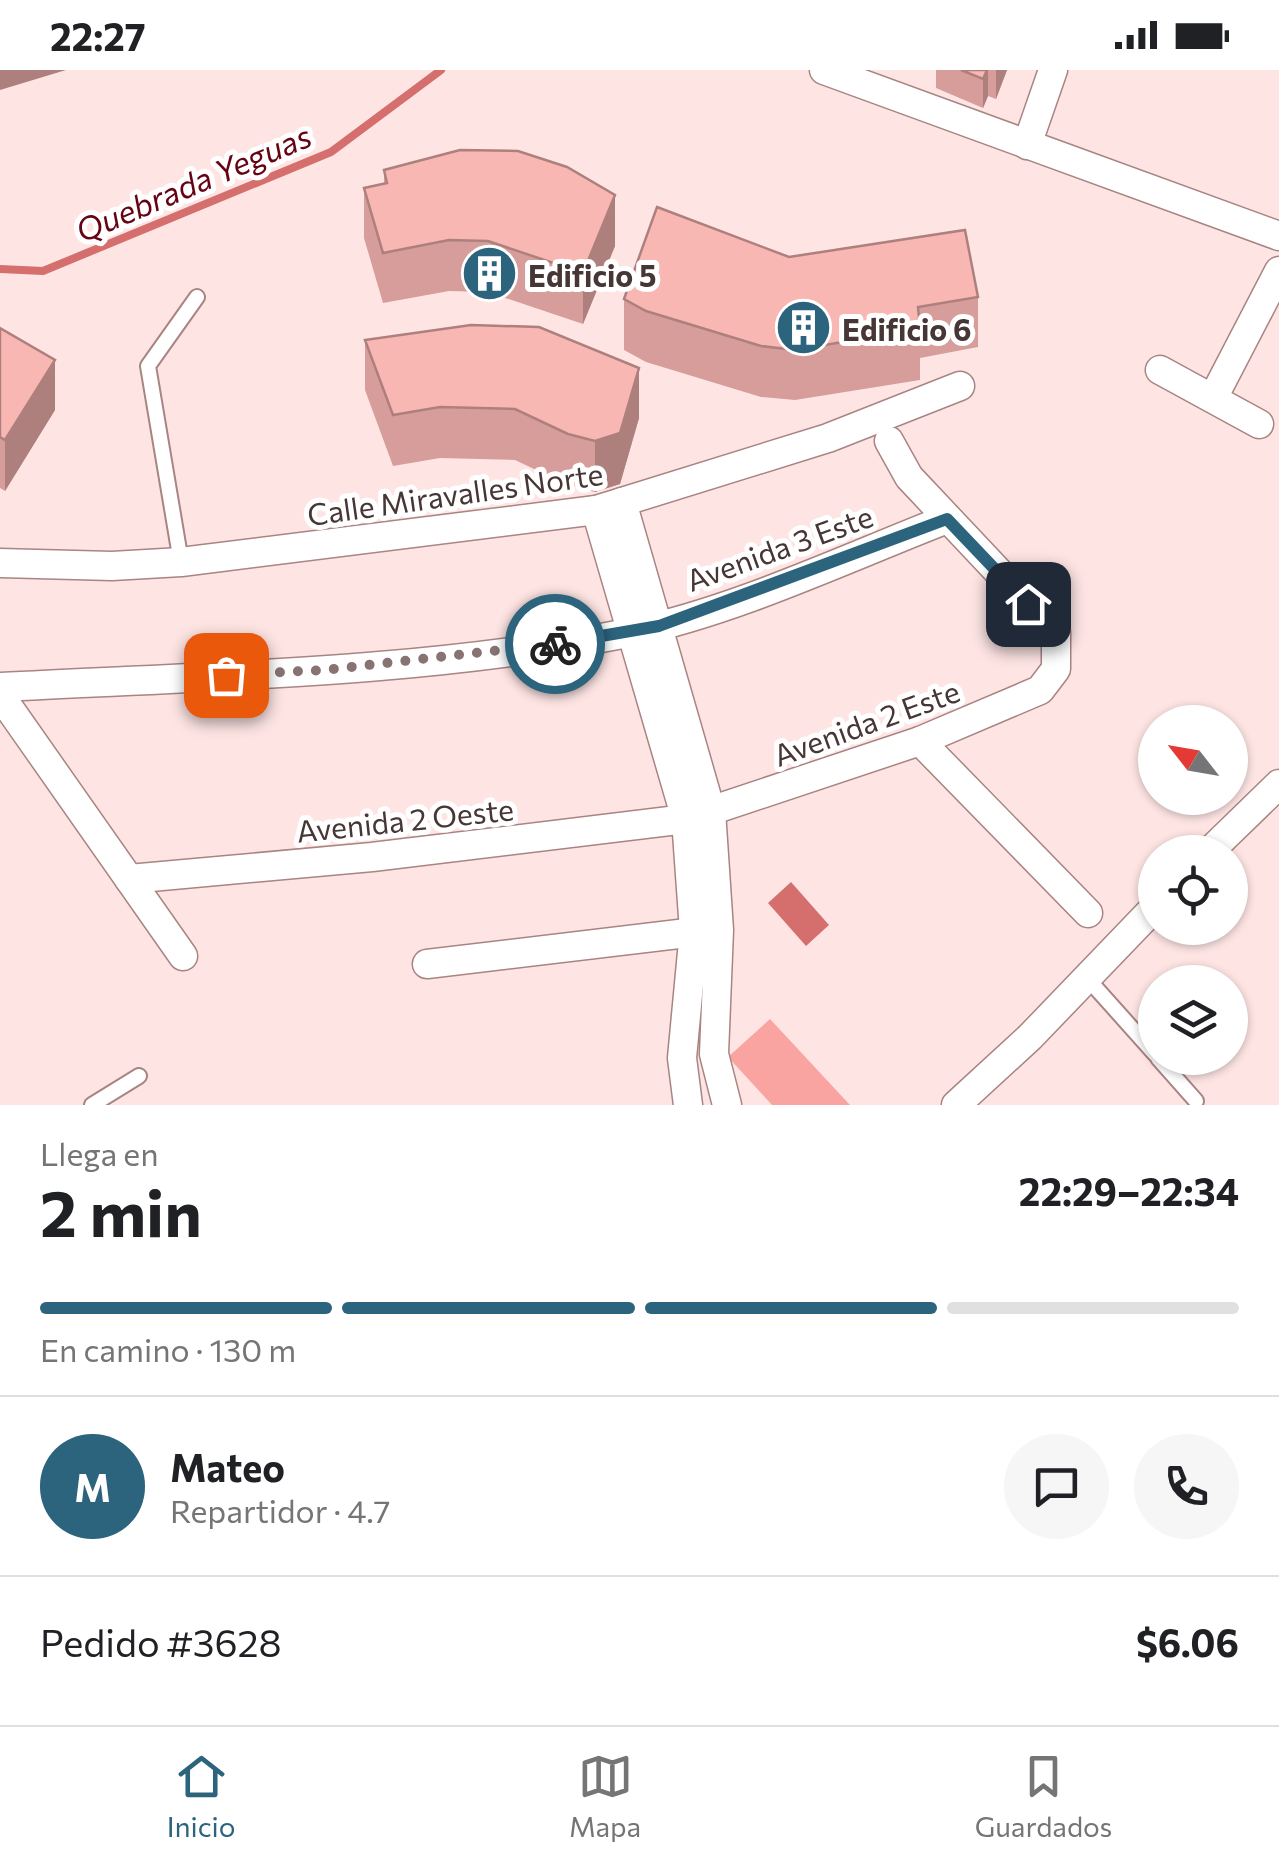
<!DOCTYPE html>
<html lang="es">
<meta charset="utf-8">
<style>
:root{--surface:#fff;--page:#f6f6f6;--text:#202124;--muted:#757577;--line:#e0e0e0;--accent:#2c637d}
body{margin:0;font-family:Commissioner,sans-serif;background:var(--page);color:var(--text);height:100vh;display:flex;flex-direction:column;font-size:38px;white-space:nowrap}
*{box-sizing:border-box;margin:0}
p{font-size:32px;color:var(--muted)}
.icon{flex:none;width:55px;height:55px;fill:none;stroke:currentColor;stroke-width:2;stroke-linecap:round;stroke-linejoin:round}
.map{position:relative;height:1035px;overflow:hidden}
.panel{display:flex;flex-direction:column;background:var(--surface);flex:1}
.panel>*{flex:none}
.needle{width:65px;rotate:301deg}
.tools{position:absolute;left:1138px;top:635px;display:grid;gap:20px}
.tools a{display:grid;place-items:center;width:110px;height:110px;border-radius:50%;background:var(--surface);box-shadow:0 2px 8px #0004;font-size:50px}
.pin{position:absolute;display:grid;place-items:center;width:85px;height:85px;color:#fff;margin:-42px;border-radius:20px;box-shadow:0 5px 15px #0006}
.courier{position:absolute;display:grid;place-items:center;width:100px;height:100px;margin:-50px;border:8px solid #2c637d;border-radius:50%;background:#fff;color:#222;box-shadow:0 2px 12px #0007}
.headline em{font-style:normal;font-weight:700}
.headline div{display:flex;flex-direction:column-reverse}
.headline{display:flex;align-items:center;justify-content:space-between;height:170px;padding:0 40px}
h1{font-size:65px;font-weight:700;line-height:75px}
.bar{display:grid;grid-template-columns:repeat(4,1fr);gap:15px 10px;align-content:center;height:120px;padding:0 40px}
.bar i{height:12px;border-radius:8px;background:var(--line)}
.bar .on{background:var(--accent)}
.bar p{grid-column:span 4}
.line{display:flex;align-items:center;gap:25px;padding:0 40px;border-top:2px solid var(--line)}
.line div{flex:1}
.round{display:grid;place-items:center;flex:none;width:105px;height:105px;border-radius:52px;background:var(--page)}
.status{display:flex;justify-content:space-between;align-items:center;height:70px;padding:0 50px;background:var(--surface);direction:ltr}
.status svg{height:28px;fill:currentColor}
.tabs{display:flex;justify-content:space-around;align-items:center;height:140px;border-top:2px solid var(--line);background:var(--surface);font-size:28px;color:var(--muted)}
.tabs a{display:grid;justify-items:center;gap:5px}
.tabs .on{color:var(--accent)}
.map>svg:first-child{display:block}
</style>
<div class="status"><b>22:27</b><svg viewBox="0 0 49 12"><path d="M0 12V9h3v3zM5 12V6h3v6zM10 12V3h3v9zM15 12V0h3v12zM26 1h20v11H26zM47 4h2v5h-2z"/></svg></div>
<div class="map">
<svg width="1279" height="1035" viewBox="0 0 1279 1035">
<rect width="100%" height="100%" fill="#fee5e4"/>
<polygon fill="#faa4a1" points="770,949 850,1035 772,1035 728,987"/>
<polygon fill="#d56f6d" points="791,812 829,855 806,876 768,833"/>
<g fill="none" stroke-linecap="round" stroke-linejoin="round">
<polyline stroke="#d56f6d" stroke-width="8" points="0,199 43,201 331,82 441,0"/>
<defs>
<g id="lane">
<polyline points="181,492 148,296 197,227"/>
<polyline points="1087,908 1155,984"/>
<polyline points="1158,988 1196,1031"/>
<polyline points="92,1035 139,1006"/>
</g>
<g id="street">
<polyline points="824,0 1279,166"/>
<polyline points="1027,75 1053,0"/>
<polyline points="1160,300 1259,354"/>
<polyline points="1213,328 1279,201"/>
<polyline points="622,432 711,741 719,860 714,984 727,1035"/>
<polyline points="596,440 686,749 694,861 682,988 688,1035"/>
<polyline points="0,493 112,496 181,492 596,440 828,368 960,316"/>
<path d="M 0,617 C 211,606 426,603 633,562 C 735,541 849,487 947,449"/>
<polyline points="0,625 183,886"/>
<polyline points="920,671 1088,843"/>
<polyline points="1209,782 1279,714"/>
<polyline points="129,809 372,787 686,749 920,671 1040,620 1056,599 1056,563 909,407 889,371"/>
<polyline points="427,894 712,860"/>
<polyline points="956,1035 1030,967 1155,837"/>
</g>
</defs>
<use href="#lane" stroke="#a88482" stroke-width="18"/>
<use href="#street" stroke="#a88482" stroke-width="31"/>
<use href="#lane" stroke="#fff" stroke-width="14"/>
<use href="#street" stroke="#fff" stroke-width="28"/>
</g>
<g fill="#d69d9a">
<polygon points="936,0 1007,0 996,29 988,26 983,38 936,18"/>
<polygon points="384,100 615,176 583,254 488,222 449,221 383,233 364,168 364,118 384,113"/>
<polygon points="789,187 978,227 978,277 920,288 920,310 795,330 761,327 646,292 624,280 624,229"/>
<polygon points="0,258 55,340 5,421 0,418"/>
<polygon points="365,270 639,348 620,414 595,422 568,415 515,390 440,388 393,396 365,320"/>
</g>
<g fill="#ae807d">
<polygon points="0,0 66,0 0,20"/>
<polygon points="987,0 988,0 988,26 983,38 983,9"/>
<polygon points="996,0 1007,0 996,29"/>
<polygon points="615,125 615,176 583,254 583,203"/>
<polygon points="55,290 55,340 5,421 5,370"/>
<polygon points="639,298 639,348 620,414 595,422 595,371"/>
</g>
<g fill="#f9b7b3" stroke="#ae807d" stroke-width="2.5">
<polygon points="961,0 987,0 983,9"/>
<polygon points="460,80 518,81 567,97 615,125 583,203 488,171 449,170 383,183 364,118 387,113 384,100"/>
<polygon points="657,137 789,187 965,160 978,227 918,237 920,259 795,280 761,276 646,241 624,229"/>
<polygon points="471,255 539,257 639,298 620,363 595,371 568,364 515,339 440,337 393,345 365,270"/>
<polygon points="0,258 55,290 5,370 0,367"/>
</g>
<g fill="none" stroke-linecap="round" stroke-linejoin="round">
<polyline stroke="#867372" stroke-width="10" stroke-dasharray="0 18" points="226,605 324,600 555,574"/>
<polyline stroke="#2c637d" stroke-width="12" points="555,574 659,556 947,449 1028,534"/>
</g>
<defs>
<symbol id="building-disc" viewBox="-11 -11 22 22"><circle r="9.5" fill="#2c637d" stroke="#fff"/><path d="M-4-6H4V6H1V3H-1V6H-4ZM-2.5-4.3h1.7v1.8h-1.7ZM.8-4.3h1.7v1.8H.8ZM-2.5-1h1.7V.8h-1.7ZM.8-1h1.7V.8H.8Z" fill="#fff"/></symbol>
</defs>
<g fill-rule="evenodd">
<use href="#building-disc" x="458" y="172" width="63" height="63"/>
<use href="#building-disc" x="772" y="226" width="63" height="63"/>
</g>
<g text-anchor="middle" dominant-baseline="central" stroke-width="10" stroke-linejoin="round" paint-order="stroke">
<g font-size="30" font-weight="bold" fill="#463635" stroke="#fff" text-anchor="start">
<text x="528" y="204">Edificio 5</text>
<text x="842" y="258">Edificio 6</text>
</g>
<g font-size="30" fill="#463635" stroke="#fff">
<text transform="translate(455 423) rotate(-8)">Calle Miravalles Norte</text>
<text transform="translate(779 477) rotate(-20)">Avenida 3 Este</text>
<text transform="translate(866 652) rotate(-20)">Avenida 2 Este</text>
<text transform="translate(405 749) rotate(-6)">Avenida 2 Oeste</text>
</g>
<g font-size="32" font-style="italic" fill="#660313" stroke="#fff">
<text transform="translate(193 112) rotate(-23)">Quebrada Yeguas</text>
</g>
</g>
</svg>
<div class="tools">
<a><svg class="needle" viewBox="-14 -14 28 28"><path d="M0-13l5 13h-10z" fill="#e53935"/><path d="M0 13l5-13h-10z" fill="#757577"/></svg></a>
<a><svg class="icon" aria-label="locate" viewBox="0 0 24 24"><circle cx="12" cy="12" r="6"/><path d="M12 2v4M12 18v4M2 12h4M18 12h4"/></svg></a>
<a><svg class="icon" aria-label="layers" viewBox="0 0 24 24"><path d="M12 4l9 5-9 5-9-5zM3 14l9 5 9-5"/></svg></a>
</div>
<div class="pin" style="left:226px;top:605px;background:#ea580c"><svg class="icon" aria-label="bag" viewBox="0 0 24 24"><path d="M5 8h14l-1 12H6zM9 8a3 3 0 0 1 6 0"/></svg></div>
<div class="pin" style="left:1028px;top:534px;background:#1f2937"><svg class="icon" aria-label="home" viewBox="0 0 24 24"><path d="M3 11l9-7 9 7M6 9v11h12V9"/></svg></div>
<div class="courier" style="left:555px;top:574px"><svg class="icon" aria-label="bike" viewBox="0 0 24 24"><circle cx="6" cy="16" r="4"/><circle cx="18" cy="16" r="4"/><path d="M6 16l4-8h5l3 8M10 8l3 8H6M13 5h3"/></svg></div>
</div>
<section class="panel">
<div class="headline"><div><h1>2 min</h1><p>Llega en</p></div><em>22:29–22:34</em></div>
<div class="bar"><i class="on"></i><i class="on"></i><i class="on"></i><i></i><p>En camino · 130 m</p></div>
<div class="line" style="height:180px"><b class="round" style="background:var(--accent);color:#fff">M</b><div><b>Mateo</b><p>Repartidor · 4.7</p></div><a class="round"><svg class="icon" aria-label="chat" viewBox="0 0 24 24"><path d="M4 5h16v11H9l-5 4z"/></svg></a><a class="round"><svg class="icon" aria-label="phone" viewBox="0 0 24 24"><path d="M5 4h4l2 5-3 2q2 4 5 5l2-3 5 2v4C11 20 4 13 5 4z"/></svg></a></div>
<div class="line" style="height:130px"><div>Pedido #3628</div><b>$6.06</b></div>
</section>
<nav class="tabs">
<a class="on"><svg class="icon" aria-label="home" viewBox="0 0 24 24"><path d="M3 11l9-7 9 7M6 9v11h12V9"/></svg>Inicio</a>
<a><svg class="icon" aria-label="map" viewBox="0 0 24 24"><path d="M3 6l6-2 6 2 6-2v14l-6 2-6-2-6 2zM9 4v14M15 6v14"/></svg>Mapa</a>
<a><svg class="icon" aria-label="saved" viewBox="0 0 24 24"><path d="M7 4h10v16l-5-4-5 4z"/></svg>Guardados</a>
</nav>
